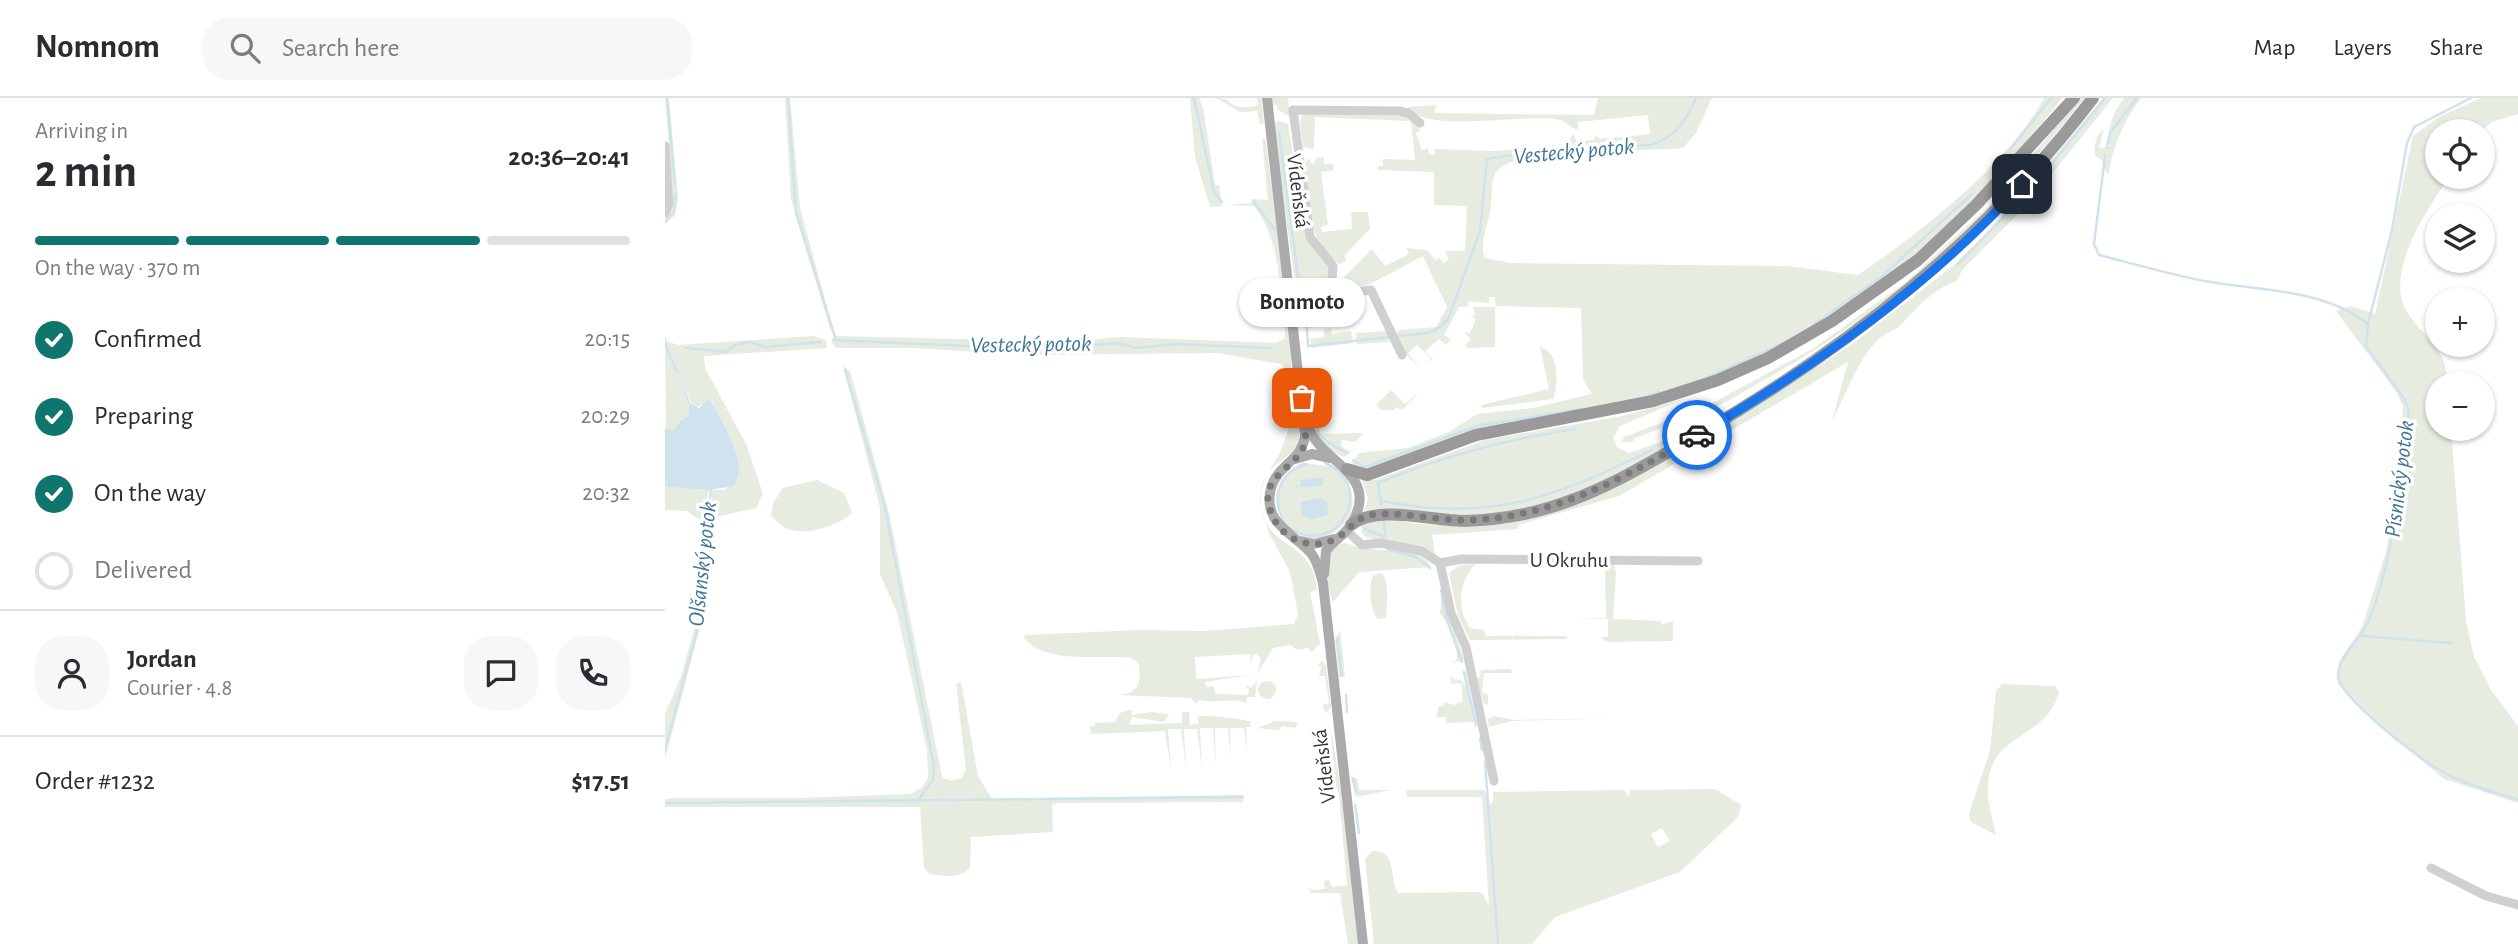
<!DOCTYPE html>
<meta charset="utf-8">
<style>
:root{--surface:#fff;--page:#f7f7f7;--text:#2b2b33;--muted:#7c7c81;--line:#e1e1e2;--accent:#0f766e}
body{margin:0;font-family:"Alegreya Sans",sans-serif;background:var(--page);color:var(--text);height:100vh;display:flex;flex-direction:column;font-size:26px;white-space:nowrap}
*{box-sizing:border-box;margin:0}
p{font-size:23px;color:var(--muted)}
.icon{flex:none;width:38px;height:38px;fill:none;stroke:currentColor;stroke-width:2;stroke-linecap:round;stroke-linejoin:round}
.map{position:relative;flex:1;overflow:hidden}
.details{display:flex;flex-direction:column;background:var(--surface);width:665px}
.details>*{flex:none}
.tools{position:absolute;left:1760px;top:21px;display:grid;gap:14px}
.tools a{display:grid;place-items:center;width:70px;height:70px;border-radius:50%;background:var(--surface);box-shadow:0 2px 5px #0004;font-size:35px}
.pin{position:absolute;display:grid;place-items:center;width:60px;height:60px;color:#fff;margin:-30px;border-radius:14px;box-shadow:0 4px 10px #0006}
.courier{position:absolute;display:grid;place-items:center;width:70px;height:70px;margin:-35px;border:5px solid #1a73e8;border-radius:50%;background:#fff;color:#222;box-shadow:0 2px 9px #0007}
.bubble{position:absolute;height:49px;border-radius:24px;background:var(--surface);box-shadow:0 2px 5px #0004;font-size:23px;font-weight:700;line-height:49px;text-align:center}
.head em{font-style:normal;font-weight:700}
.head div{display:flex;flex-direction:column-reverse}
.head{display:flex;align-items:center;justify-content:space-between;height:119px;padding:0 35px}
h1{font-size:46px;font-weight:700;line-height:52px}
.bar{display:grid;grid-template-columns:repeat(4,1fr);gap:10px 7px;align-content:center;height:84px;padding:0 35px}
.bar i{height:9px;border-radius:5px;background:var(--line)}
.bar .selected{background:var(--accent)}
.bar p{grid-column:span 4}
.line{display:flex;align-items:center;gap:18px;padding:0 35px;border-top:2px solid var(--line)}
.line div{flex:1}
.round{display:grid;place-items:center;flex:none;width:74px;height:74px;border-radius:28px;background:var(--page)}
ol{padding:0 35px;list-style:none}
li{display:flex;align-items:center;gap:21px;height:77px}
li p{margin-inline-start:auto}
li .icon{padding:7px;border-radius:50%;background:var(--accent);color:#fff;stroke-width:4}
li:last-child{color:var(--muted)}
li i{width:38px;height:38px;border:4px solid var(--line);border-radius:50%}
header{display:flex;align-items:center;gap:42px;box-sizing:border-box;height:98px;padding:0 35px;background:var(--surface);border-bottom:2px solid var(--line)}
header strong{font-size:33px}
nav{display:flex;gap:38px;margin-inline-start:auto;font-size:24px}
.search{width:490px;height:63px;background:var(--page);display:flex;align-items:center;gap:18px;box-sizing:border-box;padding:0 24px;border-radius:28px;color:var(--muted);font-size:26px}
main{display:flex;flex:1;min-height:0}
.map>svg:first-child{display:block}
</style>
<header>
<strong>Nomnom</strong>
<div class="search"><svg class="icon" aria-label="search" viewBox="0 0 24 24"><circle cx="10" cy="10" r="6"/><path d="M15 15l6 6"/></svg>Search here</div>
<nav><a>Map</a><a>Layers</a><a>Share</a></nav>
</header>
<main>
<section class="details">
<div class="head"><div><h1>2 min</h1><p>Arriving in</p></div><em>20:36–20:41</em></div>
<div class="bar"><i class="selected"></i><i class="selected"></i><i class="selected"></i><i></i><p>On the way · 370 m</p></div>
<ol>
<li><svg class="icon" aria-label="check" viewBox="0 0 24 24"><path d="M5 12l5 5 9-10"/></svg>Confirmed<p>20:15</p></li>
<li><svg class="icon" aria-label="check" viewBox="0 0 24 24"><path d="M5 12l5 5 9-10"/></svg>Preparing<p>20:29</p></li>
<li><svg class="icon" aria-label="check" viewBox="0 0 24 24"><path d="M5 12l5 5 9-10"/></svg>On the way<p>20:32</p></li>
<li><i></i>Delivered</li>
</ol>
<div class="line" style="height:126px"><a class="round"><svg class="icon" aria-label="person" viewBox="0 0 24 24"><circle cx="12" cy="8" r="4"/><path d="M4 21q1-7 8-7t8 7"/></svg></a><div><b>Jordan</b><p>Courier · 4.8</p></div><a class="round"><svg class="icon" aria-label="chat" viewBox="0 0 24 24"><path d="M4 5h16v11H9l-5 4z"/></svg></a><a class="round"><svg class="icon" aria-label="phone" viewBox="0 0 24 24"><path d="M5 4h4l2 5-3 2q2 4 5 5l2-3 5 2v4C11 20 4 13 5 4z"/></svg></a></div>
<div class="line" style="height:91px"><div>Order #1232</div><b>$17.51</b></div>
</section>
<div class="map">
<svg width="1853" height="846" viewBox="0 0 1853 846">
<rect width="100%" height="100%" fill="#fff"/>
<g fill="#e6ecdf" fill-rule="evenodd">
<polygon points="0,0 4,0 13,101 10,117 0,126 8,96"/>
<polygon points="120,0 125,0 135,110 169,235 166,233 126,101"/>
<polygon points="525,0 534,0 538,9 550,87 554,87 557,108 545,109 530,59"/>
<path d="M 551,0 L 562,1 C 568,11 585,11 593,6 L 592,0 L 596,0 L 599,25 L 595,27 L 592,13 L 575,14 Z"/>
<polygon points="606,0 623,0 625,19 612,11 612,6 607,8"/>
<path d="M 933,0 L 1047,0 L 1031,35 L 1018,50 C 984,54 853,49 833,72 C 824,82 828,100 825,113 C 823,127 814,147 820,160 L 845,165 L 1121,168 L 1193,177 C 1255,135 1344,66 1379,0 L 1397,0 C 1294,132 1163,253 997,298 C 932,316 864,319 800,338 C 776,345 721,374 700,373 C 694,372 691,370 687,365 L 694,355 L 743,350 L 784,334 L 812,316 L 868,310 L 927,296 L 918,281 L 916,210 L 831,208 L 830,199 L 824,199 L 824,205 L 804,203 L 803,209 L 794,209 L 779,237 L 786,241 L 776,252 L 781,247 L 774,241 L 760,253 L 767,261 L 772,257 L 762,266 L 766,261 L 752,247 L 743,255 L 755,271 L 738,253 L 732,234 L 734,232 L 771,229 L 782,209 L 758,158 L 703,187 L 683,190 L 675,183 L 707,151 L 720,168 L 744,156 L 741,150 L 762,152 L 770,162 L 775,160 L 778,165 L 784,162 L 780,153 L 800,153 L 802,108 L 769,107 L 769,74 L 713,72 L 713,68 L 718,68 L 718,61 L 750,62 L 746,23 L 650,19 L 649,51 L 638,49 L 635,22 L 638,16 L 739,18 L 756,32 L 751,35 L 757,52 L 763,50 L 764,56 L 770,57 L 769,51 L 826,53 L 897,49 L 909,36 L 911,43 L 929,42 L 931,37 L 935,41 L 985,36 L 983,17 L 913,24 L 913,31 C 905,31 903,24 895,22 C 866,14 757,37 743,9 L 771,7 L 769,15 L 929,17 Z"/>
<path d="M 1415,0 L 1420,0 C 1325,118 1232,209 1097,283 C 1079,293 1051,313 1031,314 L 1149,250 L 1241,184 L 1327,105 Z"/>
<path d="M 1438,0 L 1448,0 L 1362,107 L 1297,172 L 1292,183 C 1268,191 1252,209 1236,227 C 1230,233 1222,233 1213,242 C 1192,262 1181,297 1167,323 L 1183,264 L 954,398 L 853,427 L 853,431 L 767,437 L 770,456 L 758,448 L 703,440 L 697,436 L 696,428 L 715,419 L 753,426 L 800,428 L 861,421 L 1096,305 L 1190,244 L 1289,167 L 1348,109 Z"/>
<path d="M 1459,0 L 1476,0 C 1460,20 1446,52 1444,77 L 1438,70 L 1437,62 L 1430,58 C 1429,47 1430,38 1439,31 L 1434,50 L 1445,49 C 1441,31 1447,17 1459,0 Z"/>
<path d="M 1816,0 L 1853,0 L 1853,16 L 1826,24 L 1817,33 L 1773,33 L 1773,79 L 1784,79 C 1762,112 1716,178 1744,217 C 1763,244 1780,248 1783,285 L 1773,285 L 1773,331 L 1786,331 L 1801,523 L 1809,559 L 1826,592 L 1853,628 L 1853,705 L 1779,681 L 1714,627 L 1673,586 L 1674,564 L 1697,529 L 1722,451 L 1738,309 L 1732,295 L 1671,213 L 1686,208 L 1710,216 L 1748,38 L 1774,19 Z"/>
<path d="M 613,23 L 623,26 L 642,142 L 664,170 L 663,179 C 653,191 634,196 629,177 L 608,27 Z"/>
<path d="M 597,40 L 601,42 L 626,249 L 626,269 L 622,271 C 630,282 640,338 631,349 C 615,369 597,366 596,401 C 595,452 649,440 652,492 L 645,494 L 655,546 L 646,554 L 643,550 L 633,552 L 625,547 L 608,550 L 592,576 L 596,561 L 592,556 L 588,556 L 586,565 L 585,556 L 530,559 L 531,581 L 587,577 L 539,584 L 542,589 L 548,588 L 551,596 L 582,597 L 584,593 L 580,587 L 586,590 L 592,583 L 590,599 L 582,599 L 581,605 C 571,599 547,606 535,602 L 530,605 L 526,600 L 454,597 C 474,596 476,584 474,566 L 466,560 C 435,556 381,567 359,540 L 360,537 L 474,532 L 538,533 L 629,526 L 633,516 L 625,474 L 604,435 L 595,405 L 597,385 L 615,355 L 630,313 L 627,282 L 616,266 L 552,255 L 359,257 L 249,250 L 171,250 L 167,245 L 168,238 L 337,242 L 370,247 L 454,239 L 611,245 L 620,240 L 620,235 C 614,191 617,144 589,108 L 562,107 L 587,105 L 587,101 L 603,102 Z"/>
<path d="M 659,59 L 659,66 L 668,66 L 669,72 L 656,74 L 663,127 L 656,129 L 657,134 L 687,131 L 686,114 L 703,114 L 705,131 L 679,158 L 682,162 L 675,166 C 641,147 644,98 640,65 L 645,60 L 645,65 L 649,66 L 651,60 Z"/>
<polygon points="684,198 687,220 672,222 672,218 677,217 675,206 670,206 670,202"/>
<polygon points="808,209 830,209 830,249 803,250 800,247 806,241 799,234 805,235 811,221 806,218 810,217"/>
<polygon points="666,230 667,236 686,233 688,245 647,250 645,241 659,239 659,231"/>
<polygon points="721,233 725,244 692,246 691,235"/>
<path d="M 0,238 L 3,244 L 14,247 L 148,238 L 161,242 L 162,250 L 39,258 L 40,270 L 81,346 L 98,396 L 91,410 L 51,419 L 44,428 L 22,413 L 0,412 L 0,385 L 3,389 L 44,392 L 42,403 L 47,404 L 47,392 L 59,392 L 73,382 C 78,354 59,326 46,303 L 29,310 L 12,274 L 24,307 L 24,319 L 19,319 L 8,336 L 1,333 Z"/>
<path d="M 875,249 C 894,253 894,286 888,301 L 817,310 L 816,307 L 884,291 Z"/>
<path d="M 178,268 L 185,273 L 224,415 L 277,679 L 286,683 L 297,680 L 301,671 L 291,586 L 296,584 L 313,678 L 327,701 L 578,697 L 578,704 L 391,705 L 387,707 L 388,734 L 306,739 L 305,770 C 293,781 280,778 264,776 L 259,770 L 255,709 L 0,709 L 0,701 L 8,700 L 133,700 L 245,696 L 258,689 L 263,679 L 262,652 L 232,514 L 215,476 L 215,410 Z"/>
<polygon points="726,292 740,306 754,295 737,312 731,309 730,312 716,312 711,307"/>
<path d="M 650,296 L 655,336 L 698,335 L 691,344 L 676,342 L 677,349 L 686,354 L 679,359 C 651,348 646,327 643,299 Z"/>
<path d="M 1019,301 L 955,328 L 948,340 L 952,349 L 964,355 L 1010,339 L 1012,343 C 949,378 885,415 812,418 C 785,420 718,405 699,413 L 703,401 L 697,382 L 710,382 L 820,342 L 957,318 Z"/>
<polygon points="1022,315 1021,320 968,341 968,344 956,344 959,339"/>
<path d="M 638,364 C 660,371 678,361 686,393 C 690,406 686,419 677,428 C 635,470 576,395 638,364 Z"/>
<path d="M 152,382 L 179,395 L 187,415 C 173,428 137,440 119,429 C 114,426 110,421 106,418 L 108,405 L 118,390 Z"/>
<polygon points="42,435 46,437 46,442 40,511 0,661 0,616 16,579 35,509 39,437"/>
<path d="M 682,445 C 702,458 757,444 766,469 L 694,474 L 668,504 C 661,485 654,447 682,445 Z"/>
<path d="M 810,466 C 795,484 790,507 805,530 L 819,532 L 821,538 L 851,538 L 852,535 L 854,538 L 902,538 L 901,541 L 805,542 L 793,518 L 784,475 L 795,467 Z"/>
<polygon points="864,466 949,467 951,475 948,521 996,523 996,527 1008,523 1008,543 942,544 935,539 911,539 943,539 943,521 912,521 941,520 940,470"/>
<path d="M 714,475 L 718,476 C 724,488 722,505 721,520 L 713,521 C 705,511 703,490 708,478 Z"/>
<path d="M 777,492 L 799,562 L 785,565 L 792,562 C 792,545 790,530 775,516 Z"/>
<polygon points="675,532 680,578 674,579 670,542"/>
<polygon points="656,563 661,567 666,609 661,615 657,607 664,605 660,578 654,578 656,569 653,567"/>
<polygon points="846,571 847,575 819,575 817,594 823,597 823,607 818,605 811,580 815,579 816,572"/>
<polygon points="798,574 801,574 812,627 810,624 781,625 781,619 771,619 774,608 779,608 779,604 789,607 798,603 796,585 786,586 786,577 788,581 796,582 801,589"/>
<circle cx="602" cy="592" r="9"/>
<path d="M 1337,586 L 1390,588 L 1394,594 C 1382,642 1324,634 1323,689 C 1322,704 1328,722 1331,737 L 1306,724 L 1304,716 L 1325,653 L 1331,593 Z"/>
<path d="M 463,612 L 467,612 L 467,617 L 487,614 L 504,616 L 499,624 L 467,619 L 464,627 L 517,625 L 517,614 L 524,614 L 525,627 L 533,626 L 533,618 C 549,618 569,619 586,624 L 585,629 L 581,629 L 582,655 L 579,630 L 565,630 L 566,661 L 563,630 L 550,630 L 551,670 L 548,630 L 535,630 L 537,670 L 532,631 L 519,631 L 521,670 L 516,631 L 503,631 L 506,672 L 500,633 L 426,636 L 425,628 L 430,628 L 430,625 L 450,624 L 455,615 Z"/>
<polygon points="829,618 849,622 955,620 847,623 824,629 823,621"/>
<polygon points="610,623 631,624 633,626 630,630 617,628 614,632 592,630"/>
<path d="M 666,633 C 679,704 685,771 693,846 L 683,846 L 675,795 L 646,795 L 644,789 L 647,792 L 660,791 L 659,783 L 664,782 L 667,789 L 682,787 L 674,697 L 668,680 Z"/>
<polygon points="686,680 692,680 694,692 725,692 691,699"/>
<path d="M 1050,691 L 1076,707 L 1073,719 L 1015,774 L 890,819 L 867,846 L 709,846 L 700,761 L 707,753 C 734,753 723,779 733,795 L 813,794 L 818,796 L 824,808 L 817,699 L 742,699 L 742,692 L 820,692 L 823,706 L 828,705 L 828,694 L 959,692 L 964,699 L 965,692 ZM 997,730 L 1005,743 L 993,749 L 986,736 Z"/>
</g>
<g fill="#cfe2ee">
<path d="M 11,271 L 26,306 L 34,310 L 44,301 C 56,319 86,368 69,388 L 44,392 L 3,389 L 0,385 L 0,330 L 8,333 L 19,319 L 24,319 L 24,307 Z"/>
<polygon points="655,380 659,382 657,388 635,389 636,382"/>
<polygon points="655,400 662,404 663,417 647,421 637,418 636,404"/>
</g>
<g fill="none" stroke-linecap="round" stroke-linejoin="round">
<g stroke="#cfe2ee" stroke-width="2.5">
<polyline points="2,0 10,86"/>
<polyline points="123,0 131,115 171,242"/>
<polyline points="529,0 549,94 557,104"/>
<path d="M 1806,0 L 1749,29 L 1742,45 L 1727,132 L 1703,226 L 1701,248 L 1740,302 L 1744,313 C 1733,384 1731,455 1704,522 C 1697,541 1673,557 1673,578 C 1674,599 1753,660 1773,671 C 1798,686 1826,693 1853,702"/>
<polyline points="614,34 634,186 642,187"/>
<polyline points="1442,50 1445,35 1472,0"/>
<polyline points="1345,51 1386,0"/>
<path d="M 1440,58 L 1429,146 L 1434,157 C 1469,166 1504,176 1539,183 C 1594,193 1657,190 1703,226"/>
<polyline points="588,103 610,132"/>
<polyline points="0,123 9,114 11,95"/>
<polyline points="1292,167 1373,83 1440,0"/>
<polyline points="646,209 641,216 643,248 724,239"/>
<polyline points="1148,227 1215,180 1307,96"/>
<path d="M 730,238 C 753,236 771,239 784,219 L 815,133 L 822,61 L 860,55 L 985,47 C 1010,40 1021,23 1031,0"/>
<polyline points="168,242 322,249 410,249 452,245 471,250 509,246 606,250"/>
<polyline points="0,246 12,274"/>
<polyline points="21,250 61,254 70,247 85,244 101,249 156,244"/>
<polyline points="180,272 220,409 269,669 268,682 254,701"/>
<polyline points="1041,280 1118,245"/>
<path d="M 647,296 C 651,336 646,336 682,355"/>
<polyline points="981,298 995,294"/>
<polyline points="688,362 700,369 812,328 916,311"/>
<path d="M 716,403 C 824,425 891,399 987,352"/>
<path d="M 716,406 L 713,385 C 778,358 841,341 911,331"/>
<path d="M 619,424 C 606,399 614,375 641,366"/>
<path d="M 625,430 C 673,461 713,388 660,365"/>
<polyline points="700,431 720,439 719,424"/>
<polyline points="723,452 751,459 765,470"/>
<polyline points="776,492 781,519 797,564"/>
<polyline points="1696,538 1787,545"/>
<polyline points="672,540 677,578"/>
<polyline points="799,574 811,627"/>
<polyline points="681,597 682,614"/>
<polyline points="815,640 817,652"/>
<polyline points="0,652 37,514 46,389"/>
<polyline points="820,664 833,846"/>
<polyline points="688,680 691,694"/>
<polyline points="0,705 578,699"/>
<polyline points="690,707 694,735"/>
</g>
<g stroke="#d0d0d0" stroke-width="9">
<polyline points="0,48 4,106 0,115"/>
<polyline points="666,196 668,168 645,139 628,12 734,13 743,15 755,25"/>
<polyline points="627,202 706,192 737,257"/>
<polyline points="682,433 697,447 715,445 757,453 775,465 786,515 801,549 829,683"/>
<polyline points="775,465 797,461 1033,463"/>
<polyline points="1766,770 1821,798 1853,807"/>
</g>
<g stroke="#ababab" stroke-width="10">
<path d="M 602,0 L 640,337 C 638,362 612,367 606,390 C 597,425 627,434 646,455 C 653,464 655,475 658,485 L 698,846"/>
<path d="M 643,328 C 655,365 716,375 687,425 C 681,437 668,442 661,453 L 659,476"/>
<polyline points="630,361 647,356 665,360"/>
<polyline points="634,443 649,446 669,441"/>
</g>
<g stroke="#9a9a9a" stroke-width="12">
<polyline points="682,371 702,377 811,337 988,303 1053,282 1103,260 1167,223 1253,162 1311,107 1409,0"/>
<path d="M 686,427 C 712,406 767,423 800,423 C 828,422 856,418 883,410 C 936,395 984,365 1031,338 C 1184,249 1320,142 1428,0"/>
</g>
</g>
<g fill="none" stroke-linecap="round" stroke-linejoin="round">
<path stroke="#7a7a7a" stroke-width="7" stroke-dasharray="0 12.6" d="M 637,300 C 639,315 644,338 637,352 C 625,374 590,381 608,419 C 620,445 652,454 675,438 C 686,430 691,420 705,417 C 732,412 776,424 806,422 C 890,419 961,379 1032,337"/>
<path stroke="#1a73e8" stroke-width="9" d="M 1032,337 C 1150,268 1264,189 1357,86"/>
</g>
<g text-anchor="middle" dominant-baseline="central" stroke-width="7" stroke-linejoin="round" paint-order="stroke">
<g font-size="21" fill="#333" stroke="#fff">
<text transform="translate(633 93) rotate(83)">Vídeňská</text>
<text x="904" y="462">U Okruhu</text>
<text transform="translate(659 668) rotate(-97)">Vídeňská</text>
</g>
<g font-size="23" font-style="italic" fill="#3f7597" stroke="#fff">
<text transform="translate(909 54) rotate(-5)">Vestecký potok</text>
<text transform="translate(366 247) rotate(-1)">Vestecký potok</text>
<text transform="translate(1735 381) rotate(-83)">Písnický potok</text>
<text transform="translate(38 466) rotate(-84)">Olšanský potok</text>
</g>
</g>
</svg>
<div class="tools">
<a><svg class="icon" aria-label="locate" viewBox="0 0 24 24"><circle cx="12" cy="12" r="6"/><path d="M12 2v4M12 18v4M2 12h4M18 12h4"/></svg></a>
<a><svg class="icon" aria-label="layers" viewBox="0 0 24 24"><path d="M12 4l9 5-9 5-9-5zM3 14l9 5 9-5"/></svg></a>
<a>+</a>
<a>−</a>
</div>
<div class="pin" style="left:637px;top:300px;background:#ea580c"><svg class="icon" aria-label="bag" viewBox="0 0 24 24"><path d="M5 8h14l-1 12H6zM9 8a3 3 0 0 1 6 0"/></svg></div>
<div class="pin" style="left:1357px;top:86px;background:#1f2937"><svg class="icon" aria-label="home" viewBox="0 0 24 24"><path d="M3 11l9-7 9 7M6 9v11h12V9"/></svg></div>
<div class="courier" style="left:1032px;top:337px"><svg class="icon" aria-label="car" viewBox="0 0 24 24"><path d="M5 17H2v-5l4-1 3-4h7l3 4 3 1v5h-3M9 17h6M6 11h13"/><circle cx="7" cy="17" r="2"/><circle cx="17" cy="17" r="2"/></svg></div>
<div class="bubble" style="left:574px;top:180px;width:126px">Bonmoto</div>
</div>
</main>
